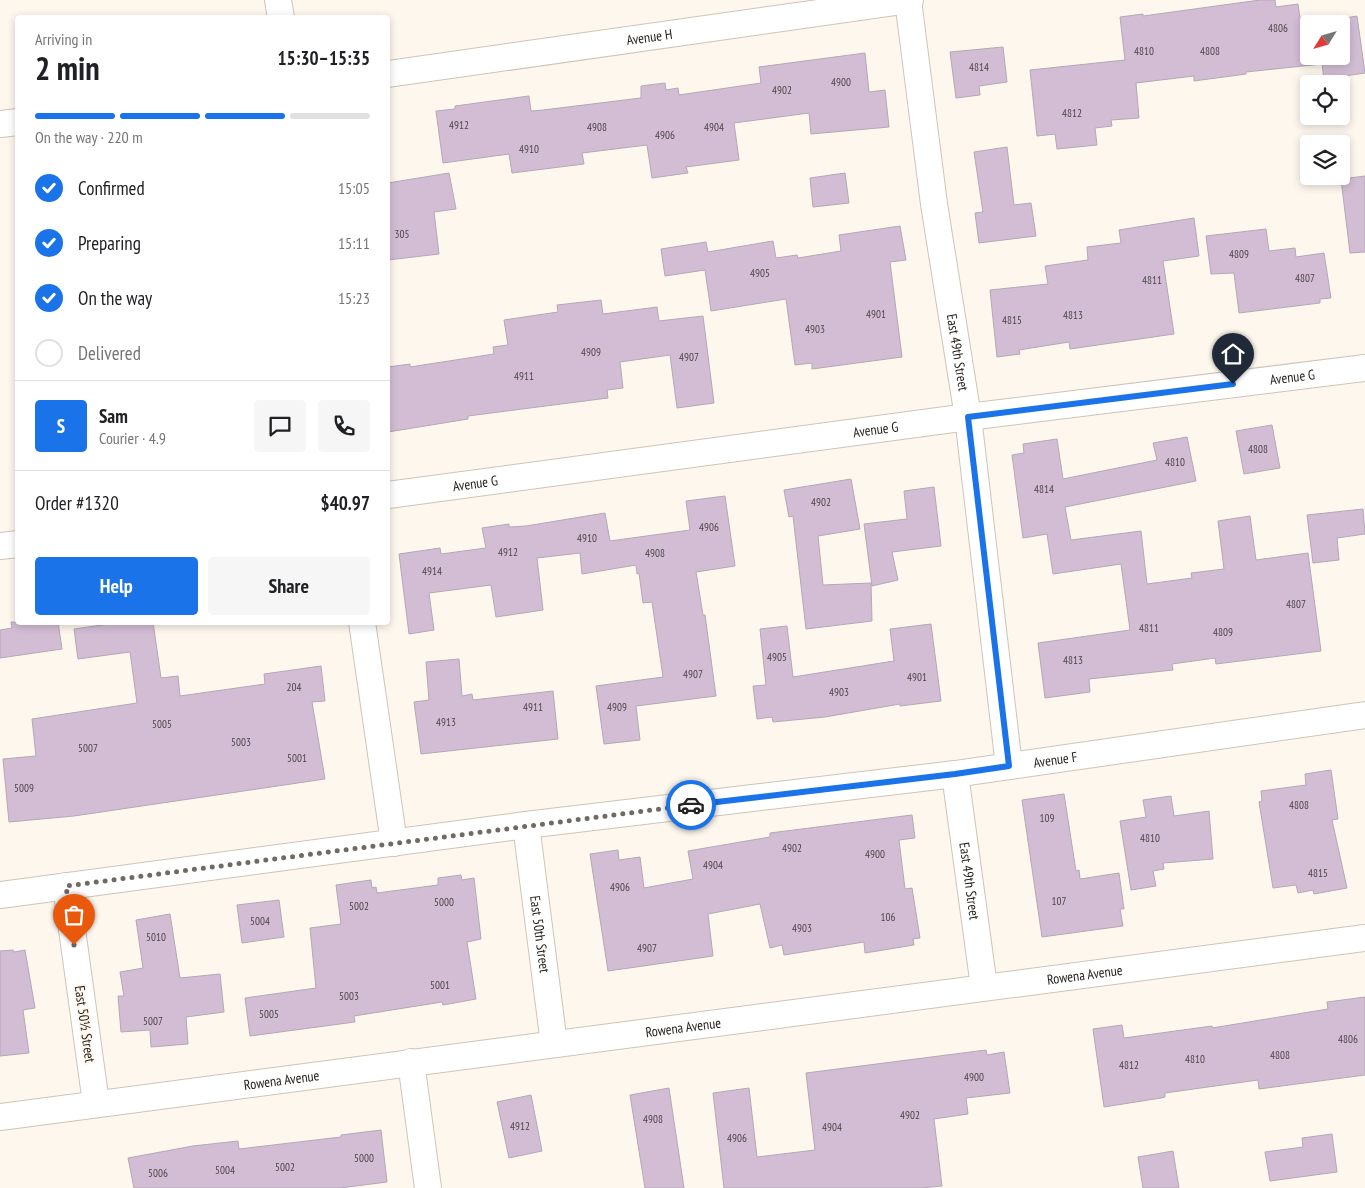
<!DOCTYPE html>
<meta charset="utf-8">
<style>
:root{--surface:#fff;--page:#f6f6f6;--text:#202124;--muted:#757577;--line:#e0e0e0;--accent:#1a73e8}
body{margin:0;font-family:"PT Sans Narrow",sans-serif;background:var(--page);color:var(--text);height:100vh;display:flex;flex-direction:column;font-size:19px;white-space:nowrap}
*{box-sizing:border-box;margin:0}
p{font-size:16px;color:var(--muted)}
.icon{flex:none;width:28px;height:28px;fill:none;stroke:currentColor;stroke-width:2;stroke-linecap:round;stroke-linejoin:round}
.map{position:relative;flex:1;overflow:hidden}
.drawer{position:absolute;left:15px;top:15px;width:375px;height:610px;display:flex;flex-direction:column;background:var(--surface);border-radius:5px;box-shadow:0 2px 8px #0003}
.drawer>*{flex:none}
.needle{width:32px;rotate:233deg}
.tools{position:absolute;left:1300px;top:15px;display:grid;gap:10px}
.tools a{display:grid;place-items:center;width:50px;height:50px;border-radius:5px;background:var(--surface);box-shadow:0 2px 8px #0003;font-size:25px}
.pin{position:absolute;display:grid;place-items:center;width:42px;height:42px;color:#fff;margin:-51px -21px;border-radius:50% 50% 50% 0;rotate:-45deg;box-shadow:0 0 5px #0007}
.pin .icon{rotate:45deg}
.courier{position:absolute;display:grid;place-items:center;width:50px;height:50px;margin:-25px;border:4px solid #1a73e8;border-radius:50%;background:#fff;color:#222;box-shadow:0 1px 6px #0007}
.overview em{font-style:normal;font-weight:600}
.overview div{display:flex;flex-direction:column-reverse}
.overview{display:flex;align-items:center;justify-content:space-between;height:85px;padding:0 20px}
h1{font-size:32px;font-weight:600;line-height:38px}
.bar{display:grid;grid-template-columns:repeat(4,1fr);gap:8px 5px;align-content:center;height:60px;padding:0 20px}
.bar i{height:6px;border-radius:4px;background:var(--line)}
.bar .current{background:var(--accent)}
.bar p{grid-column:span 4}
.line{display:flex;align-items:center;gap:12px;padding:0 20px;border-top:1px solid var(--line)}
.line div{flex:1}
.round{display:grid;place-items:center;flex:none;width:52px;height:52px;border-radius:5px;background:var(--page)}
ol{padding:0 20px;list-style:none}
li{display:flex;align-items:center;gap:15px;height:55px}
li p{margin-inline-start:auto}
li .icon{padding:5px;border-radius:50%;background:var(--accent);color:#fff;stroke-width:4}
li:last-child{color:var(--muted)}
li i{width:28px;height:28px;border:2px solid var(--line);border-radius:50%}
.action{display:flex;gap:10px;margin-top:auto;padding:10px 20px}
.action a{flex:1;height:58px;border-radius:5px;background:var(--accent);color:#fff;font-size:20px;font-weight:600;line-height:58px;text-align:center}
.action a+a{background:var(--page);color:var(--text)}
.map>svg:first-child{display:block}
</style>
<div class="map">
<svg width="1365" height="1188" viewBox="0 0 1365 1188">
<rect width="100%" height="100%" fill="#fdf7ee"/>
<g fill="#d2bdd5" stroke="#b4a8b5">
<polygon points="1260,0 1275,0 1276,7 1298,4 1301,25 1309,24 1309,56 1341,56 1341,24 1309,24 1357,16 1365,73 1324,79 1322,64 1246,72 1246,74 1194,81 1194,76 1136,83 1139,118 1111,120 1112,126 1095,128 1097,145 1057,149 1055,134 1037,136 1030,70 1125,60 1120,17 1143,14 1143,16"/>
<polygon points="1003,47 1007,82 979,86 980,95 956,98 950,52"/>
<polygon points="865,53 869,92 885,90 889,127 811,134 809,113 734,123 739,160 686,167 688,173 652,178 647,145 582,153 584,164 512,173 509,154 443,163 436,111 455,109 455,106 529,96 531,111 543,110 641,98 641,86 665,83 666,90 678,88 679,95 761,83 759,67"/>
<polygon points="1007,147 1014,205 1031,203 1036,236 979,243 975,213 983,212 974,152"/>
<polygon points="449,173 456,209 434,212 439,254 388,260 388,183"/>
<polygon points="845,173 849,203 813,207 810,178"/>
<polygon points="1365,176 1365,252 1350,253 1341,179"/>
<polygon points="1194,218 1199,256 1163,261 1174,334 1070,349 1069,342 1019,350 1020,354 997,357 990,290 1048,284 1045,266 1088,260 1087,247 1121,243 1119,230"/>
<polygon points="900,226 906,260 890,262 902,357 812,369 812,363 795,365 786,299 711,311 705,270 665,276 661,249 706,242 708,252 773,241 776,258 797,255 798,258 841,251 839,235"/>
<polygon points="1266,229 1269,251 1295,248 1296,257 1324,253 1331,298 1320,299 1320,303 1239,313 1234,273 1211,274 1206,236"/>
<polygon points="601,300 603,314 657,307 659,321 703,316 714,403 677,408 670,355 620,362 623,388 607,390 608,398 468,416 468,419 388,432 388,367 410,364 410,367 494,354 493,347 508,345 504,320 558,312 557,305"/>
<polygon points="1272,425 1280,468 1244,474 1236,431"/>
<polygon points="1187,437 1196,481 1065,507 1071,540 1141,531 1147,584 1192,578 1191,573 1224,569 1218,521 1250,516 1256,560 1308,553 1321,651 1216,664 1215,658 1172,664 1173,670 1089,679 1090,692 1045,698 1038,643 1130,630 1121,564 1053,574 1047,534 1023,538 1012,455 1024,453 1023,444 1057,439 1063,479 1157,460 1153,443"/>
<polygon points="851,479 860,529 818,536 823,585 871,583 872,621 806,629 793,516 789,517 784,490"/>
<polygon points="934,487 941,546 892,552 898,580 872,586 864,524 907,519 904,491"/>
<polygon points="725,496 735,566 696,572 703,615 705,615 716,696 636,706 640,740 604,744 596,686 663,677 652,602 643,603 639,573 637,574 636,565 582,574 580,553 537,558 543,610 496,617 491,585 429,593 434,630 409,634 399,554 440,548 441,554 486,548 482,528 509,524 509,527 526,526 605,513 610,541 690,530 686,501"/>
<polygon points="1363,509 1365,534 1337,538 1339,560 1313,563 1307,515"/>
<polygon points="11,622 58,622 62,649 0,658 0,630 12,628"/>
<polygon points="123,622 153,622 161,678 178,676 180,696 265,684 264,674 321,666 325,701 312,702 325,779 74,816 9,822 3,759 36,756 32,719 137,703 130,652 78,659 74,629"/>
<polygon points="931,624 941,701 900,706 900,704 825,717 773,722 772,717 757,719 753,686 766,685 760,629 787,626 793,677 894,661 890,629"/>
<polygon points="459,659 462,696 472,694 473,700 553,691 558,739 421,754 414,702 429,700 426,662"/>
<polygon points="1331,770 1338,819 1332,820 1347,888 1314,894 1313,890 1298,893 1296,885 1273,888 1259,802 1262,801 1261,791 1306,785 1305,774"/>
<polygon points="1064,794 1076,871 1079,870 1080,879 1119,873 1124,909 1120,909 1123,926 1042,937 1022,800"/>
<polygon points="1171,796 1174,816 1209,811 1213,859 1163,863 1164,869 1153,871 1156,886 1131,890 1120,821 1146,817 1143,800"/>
<polygon points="912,815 915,838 899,840 905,889 912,888 920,938 913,939 914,945 865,953 864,942 784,955 782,945 770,948 760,904 708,914 713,956 608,971 590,854 618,850 619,860 640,857 644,888 693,879 688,851 770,837 770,833"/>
<polygon points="461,875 462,880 474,878 481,939 467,942 476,999 443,1005 442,1002 354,1016 355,1022 250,1036 245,998 316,988 310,928 341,924 336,885 371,880 372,888 376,887 377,893 438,885 438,878"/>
<polygon points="279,900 284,937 242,943 237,905"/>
<polygon points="170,914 180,978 220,974 224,1012 186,1017 188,1044 151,1047 150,1030 121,1032 118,996 124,996 120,972 143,968 136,920"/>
<polygon points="13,950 14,952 25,950 35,1008 23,1010 29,1053 0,1056 0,951"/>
<polygon points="1365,997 1365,1075 1259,1089 1258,1080 1165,1093 1165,1097 1161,1098 1104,1107 1093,1029 1122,1025 1124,1038 1212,1026 1212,1028 1328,1009 1327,1002"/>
<polygon points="986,1050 987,1055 1004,1052 1010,1093 966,1098 968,1114 934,1119 942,1186 921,1188 724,1188 713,1093 749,1088 757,1157 815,1150 806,1073"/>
<polygon points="669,1088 684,1188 645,1188 630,1095"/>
<polygon points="531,1095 542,1151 509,1158 497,1102"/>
<polygon points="381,1130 387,1182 340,1188 134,1188 128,1158 193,1146 238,1141 239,1149 341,1137 341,1135"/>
<polygon points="1332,1134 1337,1172 1270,1181 1265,1152 1303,1147 1302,1138"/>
<polygon points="1173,1151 1179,1188 1143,1188 1138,1157"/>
</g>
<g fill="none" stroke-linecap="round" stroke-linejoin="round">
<defs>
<g id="street">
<polyline points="278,0 281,18"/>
<path id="s1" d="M 908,0 L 934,204 L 968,417 L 1009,766"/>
<path id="s2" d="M 388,74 L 910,0"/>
<polyline points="0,124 18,122"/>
<path id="s3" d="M 388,495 L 968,417 L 1365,368"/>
<polyline points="0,546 18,544"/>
<polyline points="362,622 394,843"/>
<path id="s4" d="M 955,774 L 984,987"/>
<path id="s5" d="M 526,825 L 554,1044"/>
<polyline points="66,886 96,1103"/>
<path id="s6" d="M 0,895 L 526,825 L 955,774 L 1365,715"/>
<polyline points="411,1062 428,1188"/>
<path id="s7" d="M 0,1117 L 1365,938"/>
</g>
</defs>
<use href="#street" stroke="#cfc4b6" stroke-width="28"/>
<use href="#street" stroke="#fff" stroke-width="26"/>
</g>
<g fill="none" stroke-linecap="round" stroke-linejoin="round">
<polyline stroke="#6f6a64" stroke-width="5" stroke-dasharray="0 9" points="74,945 66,886 691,805"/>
<polyline stroke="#1a73e8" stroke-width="6" points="691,805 955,774 1009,766 968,417 1233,384"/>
</g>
<g text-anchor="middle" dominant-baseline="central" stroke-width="4" stroke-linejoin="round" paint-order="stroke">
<g font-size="11" fill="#4e4648">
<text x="1278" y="28">4806</text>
<text x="1144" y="51">4810</text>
<text x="1210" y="51">4808</text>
<text x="979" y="67">4814</text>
<text x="841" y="82">4900</text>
<text x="782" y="90">4902</text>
<text x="1072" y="113">4812</text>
<text x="459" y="125">4912</text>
<text x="597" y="127">4908</text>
<text x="714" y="127">4904</text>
<text x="665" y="135">4906</text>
<text x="529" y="149">4910</text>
<text x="402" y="234">305</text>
<text x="1239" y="254">4809</text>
<text x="760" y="273">4905</text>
<text x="1305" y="278">4807</text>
<text x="1152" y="280">4811</text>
<text x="876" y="314">4901</text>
<text x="1073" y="315">4813</text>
<text x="1012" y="320">4815</text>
<text x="815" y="329">4903</text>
<text x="591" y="352">4909</text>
<text x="689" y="357">4907</text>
<text x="524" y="376">4911</text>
<text x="1258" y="449">4808</text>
<text x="1175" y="462">4810</text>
<text x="1044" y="489">4814</text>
<text x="821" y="502">4902</text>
<text x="709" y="527">4906</text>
<text x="587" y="538">4910</text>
<text x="508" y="552">4912</text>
<text x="655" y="553">4908</text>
<text x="432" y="571">4914</text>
<text x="1296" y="604">4807</text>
<text x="1149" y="628">4811</text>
<text x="1223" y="632">4809</text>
<text x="777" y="657">4905</text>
<text x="1073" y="660">4813</text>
<text x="693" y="674">4907</text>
<text x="917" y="677">4901</text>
<text x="294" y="687">204</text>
<text x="839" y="692">4903</text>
<text x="533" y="707">4911</text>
<text x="617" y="707">4909</text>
<text x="446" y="722">4913</text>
<text x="162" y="724">5005</text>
<text x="241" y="742">5003</text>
<text x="88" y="748">5007</text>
<text x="297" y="758">5001</text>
<text x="24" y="788">5009</text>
<text x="1299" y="805">4808</text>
<text x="1047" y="818">109</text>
<text x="1150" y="838">4810</text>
<text x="792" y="848">4902</text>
<text x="875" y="854">4900</text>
<text x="713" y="865">4904</text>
<text x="1318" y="873">4815</text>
<text x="620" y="887">4906</text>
<text x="1059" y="901">107</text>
<text x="444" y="902">5000</text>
<text x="359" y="906">5002</text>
<text x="888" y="917">106</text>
<text x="260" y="921">5004</text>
<text x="802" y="928">4903</text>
<text x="156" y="937">5010</text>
<text x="647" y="948">4907</text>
<text x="440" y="985">5001</text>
<text x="349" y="996">5003</text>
<text x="269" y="1014">5005</text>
<text x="153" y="1021">5007</text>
<text x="1348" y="1039">4806</text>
<text x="1280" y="1055">4808</text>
<text x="1195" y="1059">4810</text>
<text x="1129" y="1065">4812</text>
<text x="974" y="1077">4900</text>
<text x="910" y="1115">4902</text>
<text x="653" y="1119">4908</text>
<text x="520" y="1126">4912</text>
<text x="832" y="1127">4904</text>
<text x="737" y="1138">4906</text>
<text x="364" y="1158">5000</text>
<text x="285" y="1167">5002</text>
<text x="225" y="1170">5004</text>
<text x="158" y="1173">5006</text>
</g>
<g font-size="14" fill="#221e19" stroke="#fdf7ee">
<text stroke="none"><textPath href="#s2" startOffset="264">Avenue H</textPath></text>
<text stroke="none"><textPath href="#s1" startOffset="356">East 49th Street</textPath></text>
<text stroke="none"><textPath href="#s3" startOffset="912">Avenue G</textPath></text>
<text stroke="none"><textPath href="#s3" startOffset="492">Avenue G</textPath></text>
<text stroke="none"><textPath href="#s3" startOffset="88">Avenue G</textPath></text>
<text stroke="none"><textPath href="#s6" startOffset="1064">Avenue F</textPath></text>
<text stroke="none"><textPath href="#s4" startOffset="108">East 49th Street</textPath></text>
<text stroke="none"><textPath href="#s5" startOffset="110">East 50th Street</textPath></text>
<text stroke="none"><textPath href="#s7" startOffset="1094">Rowena Avenue</textPath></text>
<text transform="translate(85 1024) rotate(82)">East 50½ Street</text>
<text stroke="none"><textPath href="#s7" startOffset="689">Rowena Avenue</textPath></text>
<text stroke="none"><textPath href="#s7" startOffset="284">Rowena Avenue</textPath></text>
</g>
</g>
</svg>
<div class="tools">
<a><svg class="needle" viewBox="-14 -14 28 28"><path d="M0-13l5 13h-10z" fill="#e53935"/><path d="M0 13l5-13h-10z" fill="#757577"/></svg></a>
<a><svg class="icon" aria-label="locate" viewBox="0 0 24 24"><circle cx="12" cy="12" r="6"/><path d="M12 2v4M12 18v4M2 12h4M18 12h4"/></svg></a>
<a><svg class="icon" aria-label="layers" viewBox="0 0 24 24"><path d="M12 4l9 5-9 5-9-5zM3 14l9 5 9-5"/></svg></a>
</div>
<div class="pin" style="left:74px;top:945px;background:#ea580c"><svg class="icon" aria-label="bag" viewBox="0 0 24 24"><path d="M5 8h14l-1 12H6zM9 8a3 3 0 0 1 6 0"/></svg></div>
<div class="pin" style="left:1233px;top:384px;background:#1f2937"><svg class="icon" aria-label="home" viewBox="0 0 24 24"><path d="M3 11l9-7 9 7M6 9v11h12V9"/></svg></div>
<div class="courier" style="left:691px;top:805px"><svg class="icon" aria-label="car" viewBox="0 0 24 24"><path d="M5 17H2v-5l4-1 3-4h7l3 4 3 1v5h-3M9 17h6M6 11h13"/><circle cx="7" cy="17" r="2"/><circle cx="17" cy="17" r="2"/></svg></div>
<section class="drawer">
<div class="overview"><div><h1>2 min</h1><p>Arriving in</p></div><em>15:30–15:35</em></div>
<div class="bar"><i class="current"></i><i class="current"></i><i class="current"></i><i></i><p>On the way · 220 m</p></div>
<ol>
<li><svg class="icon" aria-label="check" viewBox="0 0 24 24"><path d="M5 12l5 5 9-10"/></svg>Confirmed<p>15:05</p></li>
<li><svg class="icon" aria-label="check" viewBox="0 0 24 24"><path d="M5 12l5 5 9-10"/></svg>Preparing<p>15:11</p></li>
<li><svg class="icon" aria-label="check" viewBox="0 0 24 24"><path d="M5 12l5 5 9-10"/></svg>On the way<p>15:23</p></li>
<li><i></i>Delivered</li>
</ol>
<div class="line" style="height:90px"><b class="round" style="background:var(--accent);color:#fff">S</b><div><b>Sam</b><p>Courier · 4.9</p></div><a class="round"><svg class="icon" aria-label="chat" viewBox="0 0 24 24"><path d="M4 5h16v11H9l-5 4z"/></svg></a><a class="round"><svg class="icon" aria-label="phone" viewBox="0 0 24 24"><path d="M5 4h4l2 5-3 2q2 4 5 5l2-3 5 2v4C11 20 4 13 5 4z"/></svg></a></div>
<div class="line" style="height:65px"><div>Order #1320</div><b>$40.97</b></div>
<div class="action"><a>Help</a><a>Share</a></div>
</section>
</div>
